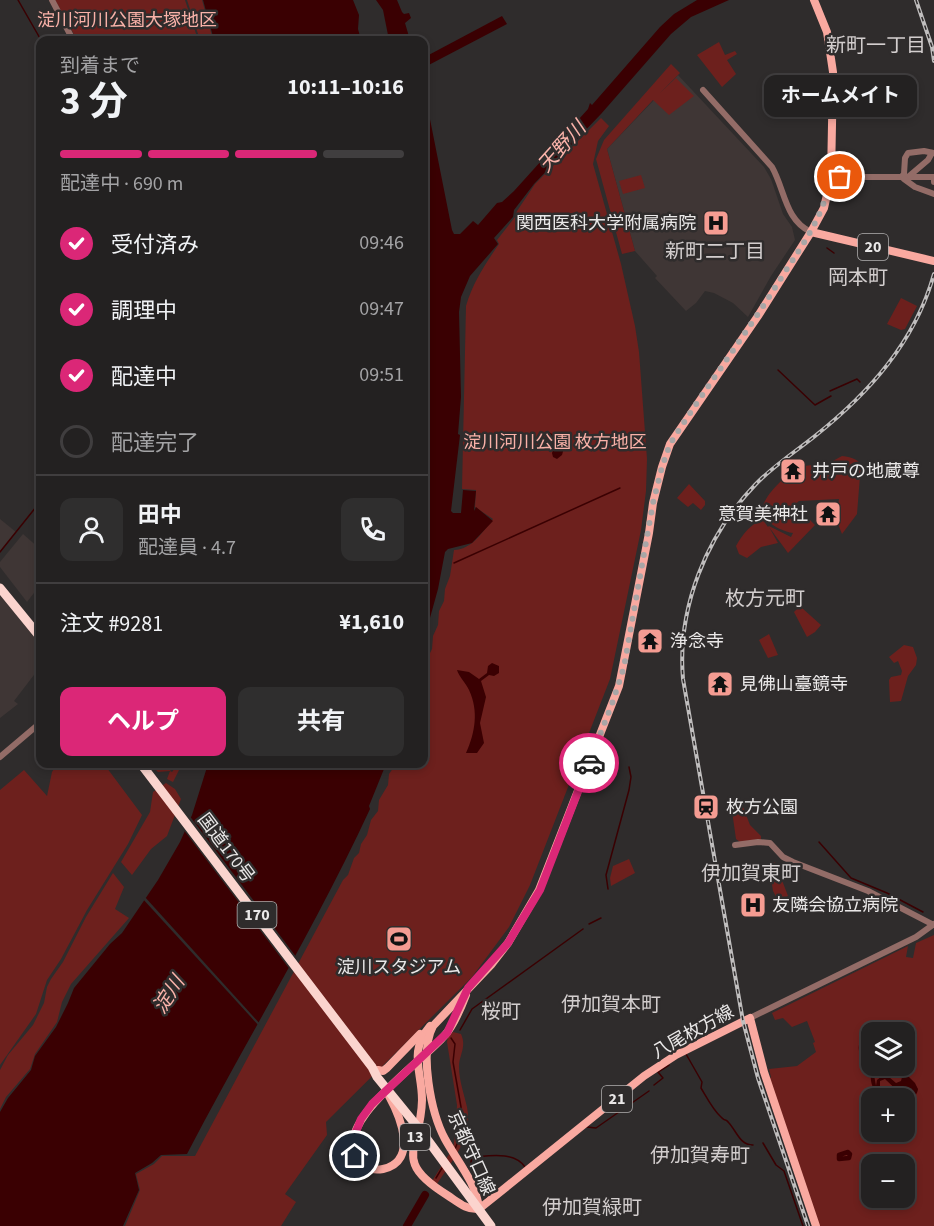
<!DOCTYPE html>
<html lang="ja">
<meta charset="utf-8">
<style>
:root{--surface:#232121;--page:#2f2e2e;--text:#f1f3f6;--muted:#a3a3a5;--line:#403e3f;--accent:#db2777}
body{margin:0;font-family:"Source Sans 3","Noto Sans JP",sans-serif;background:var(--page);color:var(--text);height:100vh;display:flex;flex-direction:column;font-size:22px;white-space:nowrap}
*{box-sizing:border-box;margin:0}
p{font-size:20px;color:var(--muted)}
.icon{flex:none;width:33px;height:33px;fill:none;stroke:currentColor;stroke-width:2;stroke-linecap:round;stroke-linejoin:round}
.map{position:relative;flex:1;overflow:hidden}
.details{position:absolute;left:36px;top:36px;width:392px;height:732px;display:flex;flex-direction:column;background:var(--surface);border-radius:12px;box-shadow:0 3px 9px #0003,0 0 0 2px var(--line)}
.details>*{flex:none}
.fabs{position:absolute;left:861px;top:1022px;display:grid;gap:12px}
.fabs a{display:grid;place-items:center;width:54px;height:54px;border-radius:12px;background:var(--surface);box-shadow:0 3px 9px #0003,0 0 0 2px var(--line);font-size:30px}
.pin{position:absolute;display:grid;place-items:center;width:51px;height:51px;color:#fff;margin:-26px;border:3px solid #fff;border-radius:50%;box-shadow:0 2px 6px #0007}
.courier{position:absolute;display:grid;place-items:center;width:60px;height:60px;margin:-30px;border:4px solid #db2777;border-radius:50%;background:#fff;color:#222;box-shadow:0 2px 8px #0007}
.bubble{position:absolute;height:42px;border-radius:12px;background:var(--surface);box-shadow:0 3px 9px #0003,0 0 0 2px var(--line);font-size:20px;font-weight:700;line-height:42px;text-align:center}
.summary em{font-style:normal;font-weight:700}
.summary div{display:flex;flex-direction:column-reverse}
.summary{display:flex;align-items:center;justify-content:space-between;height:102px;padding:0 24px}
h1{font-size:39px;font-weight:700;line-height:45px}
.bar{display:grid;grid-template-columns:repeat(4,1fr);gap:9px 6px;align-content:center;height:72px;padding:0 24px}
.bar i{height:8px;border-radius:4px;background:var(--line)}
.bar .current{background:var(--accent)}
.bar p{grid-column:span 4}
.line{display:flex;align-items:center;gap:15px;padding:0 24px;border-top:2px solid var(--line)}
.line div{flex:1}
.round{display:grid;place-items:center;flex:none;width:63px;height:63px;border-radius:12px;background:var(--page)}
ol{padding:0 24px;list-style:none}
li{display:flex;align-items:center;gap:18px;height:66px}
li p{margin-inline-start:auto}
li .icon{padding:6px;border-radius:50%;background:var(--accent);color:#fff;stroke-width:4}
li:last-child{color:var(--muted)}
li i{width:33px;height:33px;border:3px solid var(--line);border-radius:50%}
.primary-button{display:flex;gap:12px;margin-top:auto;padding:12px 24px}
.primary-button a{flex:1;height:69px;border-radius:12px;background:var(--accent);color:#fff;font-size:24px;font-weight:700;line-height:69px;text-align:center}
.primary-button a+a{background:var(--page);color:var(--text)}
.map>svg:first-child{display:block}
</style>
<div class="map">
<svg width="934" height="1226" viewBox="0 0 934 1226">
<rect width="100%" height="100%" fill="#2f2c2c"/>
<g fill="#3f3635">
<polygon points="678,75 764,167 771,179 783,214 792,227 795,240 771,276 748,317 733,303 714,293 705,291 696,303 686,311 655,278 657,276 635,251 607,149"/>
<polygon points="0,519 16,532 0,552"/>
<polygon points="23,534 40,549 40,585 27,602 0,567 0,562"/>
<polygon points="0,591 21,615 40,643 40,667 14,701 18,704 0,718"/>
</g>
<g fill="#6d201d" fill-rule="evenodd">
<polygon points="55,0 185,0 198,40 77,40"/>
<polygon points="187,0 202,0 213,40 200,40"/>
<polygon points="719,42 725,55 735,51 737,54 727,60 736,74 722,87 697,55"/>
<polygon points="671,64 680,73 660,93 676,78 694,96 669,115 653,100 607,149 635,251 622,254 596,159 604,140"/>
<path d="M 601,118 L 609,126 L 598,141 L 593,164 L 621,264 L 635,326 L 639,352 L 647,459 L 646,491 L 641,530 L 610,679 L 530,885 L 509,927 L 472,977 L 326,1122 L 327,1135 L 285,1194 L 296,1202 L 281,1226 L 125,1226 L 140,1190 L 136,1174 L 154,1164 L 162,1156 L 195,1156 L 343,880 L 348,875 L 354,858 L 359,853 L 361,844 L 367,835 L 371,820 L 378,811 L 379,800 L 388,785 L 389,774 L 396,764 L 423,764 L 423,686 L 425,682 L 423,681 L 426,661 L 432,649 L 433,636 L 438,625 L 439,611 L 444,601 L 445,589 L 450,576 L 454,550 C 473,549 482,532 493,519 L 475,507 L 476,490 L 462,489 L 466,306 C 473,282 486,263 499,244 L 497,240 L 515,217 L 517,211 L 535,184 Z"/>
<polygon points="641,175 645,188 623,194 619,181"/>
<polygon points="901,298 917,306 905,329 901,330 887,324"/>
<path d="M 842,456 C 853,457 859,460 865,469 L 860,476 L 857,514 L 842,534 L 836,519 L 839,499 L 799,501 L 793,506 L 797,514 L 805,521 L 810,520 L 815,525 L 788,553 L 769,527 L 778,543 L 761,547 L 747,558 L 739,554 L 736,546 C 742,535 751,523 763,520 L 768,527 L 769,526 L 791,537 L 793,533 C 785,532 774,527 768,521 C 751,505 780,483 792,470 L 796,467 L 829,463 Z"/>
<polygon points="689,484 705,501 705,505 701,510 693,503 688,507 677,498"/>
<polygon points="798,608 802,608 821,625 815,632 807,637 794,612"/>
<polygon points="769,634 778,655 768,658 759,640"/>
<polygon points="904,645 913,647 917,658 916,665 908,676 901,701 890,702 889,680 891,677 901,675 902,671 898,661 894,663 889,657"/>
<polygon points="57,764 104,764 142,815 128,844 87,910 61,959 47,980 36,1014 0,1065 0,790 24,770 47,796 52,772"/>
<polygon points="150,764 176,764 170,771 172,772 178,764 182,764 173,782 167,779 170,771 158,772"/>
<polygon points="166,783 175,789 181,799 167,836 151,849 132,875 121,862 150,812 153,792"/>
<polygon points="743,807 750,825 761,836 761,839 740,842 736,839 732,811 735,808"/>
<polygon points="629,859 635,873 611,886 610,878 613,866"/>
<polygon points="775,862 788,896 779,902 773,891 769,864"/>
<polygon points="113,873 124,887 115,909 129,918 71,984 62,1002 57,1022 35,1054 30,1069 6,1097 0,1109 0,1070 8,1055 33,1025 44,1003 47,987 51,979 63,962 86,917"/>
<path d="M 934,935 L 934,1226 L 819,1226 L 769,1079 L 771,1077 L 769,1069 L 797,1066 L 816,1052 L 813,1043 L 815,1042 L 807,1021 L 792,1027 L 783,1018 L 775,1020 L 772,1013 L 908,946 L 906,957 L 913,958 L 916,943 ZM 872,1032 L 904,1032 L 904,1065 L 872,1065 ZM 872,1098 L 904,1098 L 904,1131 L 872,1131 ZM 872,1164 L 904,1164 L 904,1197 L 872,1197 Z"/>
<path d="M 453,1032 L 461,1034 C 467,1047 459,1055 459,1067 C 459,1080 464,1094 467,1107 C 473,1137 452,1161 437,1184 L 432,1181 L 453,1148 L 455,1136 L 457,1105 L 447,1042 L 448,1036 Z"/>
</g>
<g fill="#3a0002" fill-rule="evenodd">
<polygon points="203,0 353,0 359,15 358,29 361,40 214,40"/>
<polygon points="376,0 397,0 402,12 404,14 409,13 411,18 405,23 410,40 389,40 383,10"/>
<polygon points="697,0 729,0 691,17 671,34 601,114 534,184 514,210 513,217 494,238 498,244 470,276 461,297 459,312 461,397 458,434 460,435 451,511 453,513 461,513 463,490 476,491 474,511 476,507 493,521 472,543 448,549 445,552 438,589 423,643 423,84 452,230 454,234 460,234 473,221 478,225 497,203 502,202 514,191 588,109 590,103 592,105 660,27 674,14"/>
<polygon points="502,16 507,24 423,68 423,58"/>
<polygon points="549,432 560,439 564,448 562,455 557,459 553,457 552,453 554,447 547,436"/>
<path d="M 492,663 L 499,666 L 499,673 L 494,676 L 489,675 L 481,681 L 486,697 L 480,723 L 484,743 L 477,753 L 466,753 C 475,733 479,711 469,690 C 466,683 459,677 457,670 L 469,672 L 479,679 L 487,673 L 488,666 Z"/>
<path d="M 208,764 L 386,764 L 369,806 L 370,809 C 315,928 247,1039 187,1154 L 161,1155 L 152,1163 L 135,1173 L 139,1190 L 123,1226 L 0,1226 L 0,1112 L 8,1098 L 31,1070 L 35,1056 L 56,1027 L 68,1003 L 74,988 L 110,944 L 122,933 L 158,880 L 180,842 L 192,815 Z"/>
<path d="M 886,1022 L 892,1023 L 897,1032 L 891,1032 L 888,1028 L 884,1032 L 880,1027 L 880,1031 C 870,1031 865,1037 861,1046 L 864,1051 L 871,1055 L 871,1058 L 863,1055 L 859,1051 C 857,1032 874,1030 886,1022 Z"/>
<path d="M 881,1065 L 897,1065 L 915,1083 L 918,1089 C 917,1096 912,1100 905,1098 L 885,1079 L 880,1081 L 880,1086 L 896,1098 L 891,1098 L 880,1090 L 887,1098 C 874,1096 867,1080 873,1069 ZM 888,1068 L 897,1070 L 902,1077 L 901,1081 L 896,1083 L 889,1077 L 882,1076 L 877,1080 L 876,1086 L 874,1075 L 879,1070 Z"/>
</g>
<g fill="#2f2c2c">
<polygon points="189,815 297,958 291,971 183,829"/>
<polygon points="144,896 261,1025 260,1027 142,898"/>
</g>
<g fill="none" stroke-linecap="round" stroke-linejoin="round">
<g stroke="#3a0002" stroke-width="1.5">
<polyline points="18,0 41,40"/>
<polyline points="827,248 834,253"/>
<polyline points="778,370 815,405 831,396"/>
<polyline points="830,391 857,379 860,382"/>
<polyline points="0,552 40,502"/>
<polyline points="454,563 620,488"/>
<polyline points="819,842 851,878 887,893 923,912"/>
<polyline points="608,889 606,875 629,790 631,777 629,767"/>
<polyline points="589,924 601,918"/>
<polyline points="460,1030 472,1009 583,929"/>
<polyline points="451,1038 455,1044 453,1062 461,1107 459,1131"/>
<path d="M 686,1054 L 702,1082 L 701,1088 C 707,1098 713,1110 721,1117 C 727,1123 724,1117 729,1123 C 737,1132 740,1145 753,1145"/>
<polyline points="654,1085 663,1078 658,1072 669,1065"/>
<polyline points="587,1127 596,1128 649,1091"/>
<polyline points="763,1143 776,1165 784,1171 803,1226"/>
<polyline points="455,1149 459,1139"/>
<path d="M 471,1162 L 472,1157 C 489,1156 514,1151 525,1167"/>
<polyline points="436,1178 442,1168"/>
</g>
<polygon stroke="#3a0002" stroke-width="4.5" points="848,1152 850,1154 849,1158 839,1159 839,1155"/>
<polyline stroke="#3a0002" stroke-width="8" points="407,1226 425,1195"/>
<g stroke="#936c67" stroke-width="6">
<polyline points="52,0 73,40"/>
<path d="M 703,90 L 772,167 C 785,190 785,220 811,232"/>
<polyline points="831,177 934,177 934,182"/>
<polyline points="901,177 904,174 905,158 908,153 924,151 934,153"/>
<polyline points="908,177 928,160 932,153"/>
<polyline points="904,179 915,187 934,194"/>
<polyline points="0,757 40,723"/>
<polyline points="735,845 758,842 770,843 783,857 793,862 868,891 934,925"/>
<polyline points="750,1018 916,937 934,924"/>
</g>
<g stroke="#f9a9a0" stroke-width="8">
<polyline points="811,232 934,261"/>
<path d="M 430,1026 C 408,1052 422,1071 422,1100 C 421,1150 391,1160 447,1195 C 458,1202 466,1210 479,1209"/>
<polyline points="378,1070 383,1071 387,1068 420,1034"/>
<path d="M 389,1096 C 400,1116 419,1161 383,1169 C 373,1171 365,1168 359,1161 C 327,1125 425,1060 445,1035 C 454,1025 461,1008 466,995"/>
<path d="M 479,1209 C 477,1184 457,1161 445,1139 C 431,1113 419,1052 433,1026 L 491,965 L 508,943 L 539,890 L 619,686 L 649,533 L 653,503 L 662,467 L 670,444 L 758,316 L 811,232 L 824,208 L 831,177 L 833,72 L 827,32 L 814,0"/>
<polyline points="479,1209 644,1076 676,1055 750,1018 764,1072 816,1226"/>
</g>
<g stroke="#fbd4ce" stroke-width="9">
<polyline points="0,588 40,637"/>
<polyline points="141,764 372,1067 377,1077 421,1131 491,1226"/>
</g>
<defs>
<g id="rail">
<polyline points="916,0 932,47 934,61"/>
<path d="M 808,1226 L 758,1078 L 743,1021 L 683,679 C 677,608 706,536 755,485 C 773,466 795,452 815,436 C 869,393 915,342 934,274"/>
</g>
</defs>
<use href="#rail" stroke="#c0bebe" stroke-width="4"/>
<use href="#rail" stroke="#2f2c2c" stroke-width="1.5" stroke-dasharray="4.5" stroke-linecap="butt"/>
</g>
<g fill="none" stroke-linecap="round" stroke-linejoin="round">
<path stroke="#a9a6a6" stroke-width="6" stroke-dasharray="0 10.8" d="M 589,763 L 612,704 L 624,667 L 653,503 L 662,467 L 670,444 C 706,387 747,333 783,275 C 805,241 823,217 831,177 L 840,177"/>
<polyline stroke="#db2777" stroke-width="8" points="355,1156 352,1142 361,1119 372,1104 447,1033 468,988 508,943 540,890 589,763"/>
</g>
<defs>
<symbol id="hospital-square" viewBox="-11 -11 22 22"><rect x="-9" y="-9" width="18" height="18" rx="4" fill="#f59c92" stroke="#2f2c2c"/><path d="M-5-5h3v3.5h4V-5h3V5h-3V1.5h-4V5h-3Z" fill="#111"/></symbol>
<symbol id="temple-square" viewBox="-11 -11 22 22"><rect x="-9" y="-9" width="18" height="18" rx="4" fill="#f59c92" stroke="#2f2c2c"/><path d="M0-6L5-2H3V0L6.5 2.5H4V6H1.5V3h-3V6H-4V2.5H-6.5L-3 0V-2H-5Z" fill="#111"/></symbol>
<symbol id="station-square" viewBox="-11 -11 22 22"><rect x="-9" y="-9" width="18" height="18" rx="4" fill="#f59c92" stroke="#2f2c2c"/><path d="M-3-6H3Q5-6 5-4V2Q5 4 3 4L4.5 6H3L1.5 4h-3L-3 6H-4.5L-3 4Q-5 4-5 2V-4Q-5-6-3-6ZM-3.5-4v3h7v-3ZM-3.5 1v1.5H-2V1ZM2 1v1.5H3.5V1Z" fill="#111"/></symbol>
<symbol id="stadium-square" viewBox="-11 -11 22 22"><rect x="-9" y="-9" width="18" height="18" rx="4" fill="#f59c92" stroke="#2f2c2c"/><path d="M0-5a6.5 5 0 1 0 0 10a6.5 5 0 1 0 0-10ZM-3.5-1.8h7v3.6h-7Z" fill="#111"/></symbol>
</defs>
<g fill-rule="evenodd">
<use href="#hospital-square" x="701" y="208" width="30" height="30"/>
<use href="#temple-square" x="778" y="456" width="30" height="30"/>
<use href="#temple-square" x="813" y="499" width="30" height="30"/>
<use href="#temple-square" x="635" y="626" width="30" height="30"/>
<use href="#temple-square" x="705" y="669" width="30" height="30"/>
<use href="#station-square" x="691" y="792" width="30" height="30"/>
<use href="#hospital-square" x="738" y="890" width="30" height="30"/>
<use href="#stadium-square" x="384" y="924" width="30" height="30"/>
</g>
<g text-anchor="middle" dominant-baseline="central" stroke-width="5" stroke-linejoin="round" paint-order="stroke">
<g fill="#2f2c2c" stroke="#b2b0b0" stroke-width="1.5">
<rect x="858" y="234" width="30" height="26" rx="4.5"/>
<rect x="237.5" y="902" width="39" height="26" rx="4.5"/>
<rect x="602" y="1086" width="30" height="26" rx="4.5"/>
<rect x="400" y="1124" width="30" height="26" rx="4.5"/>
</g>
<g font-size="16" font-weight="bold" fill="#eae8e8">
<text x="873" y="247">20</text>
<text x="257" y="915">170</text>
<text x="617" y="1099">21</text>
<text x="415" y="1137">13</text>
</g>
<g font-size="18" fill="#f9b1a8" stroke="#2f2c2c">
<text x="127" y="20">淀川河川公園大塚地区</text>
<text x="555" y="442">淀川河川公園 枚方地区</text>
</g>
<g font-size="18" fill="#eae8e8" stroke="#2f2c2c" text-anchor="start">
<text x="696" y="223" text-anchor="end">関西医科大学附属病院</text>
<text x="812" y="471">井戸の地蔵尊</text>
<text x="808" y="514" text-anchor="end">意賀美神社</text>
<text x="670" y="641">浄念寺</text>
<text x="740" y="684">見佛山臺鏡寺</text>
<text x="726" y="807">枚方公園</text>
<text x="772" y="905">友隣会協立病院</text>
<text x="399" y="967" text-anchor="middle">淀川スタジアム</text>
</g>
<g font-size="18" fill="#eae8e8" stroke="#2f2c2c">
<text transform="translate(226 848) rotate(53)">国道170号</text>
<text transform="translate(693 1032) rotate(-29)">八尾枚方線</text>
<text transform="translate(471 1153) rotate(66)">京都守口線</text>
</g>
<g font-size="20" fill="#d3cece" stroke="#2f2c2c">
<text x="876" y="46">新町一丁目</text>
<text x="715" y="252">新町二丁目</text>
<text x="858" y="278">岡本町</text>
<text x="765" y="599">枚方元町</text>
<text x="751" y="874">伊加賀東町</text>
<text x="611" y="1005">伊加賀本町</text>
<text x="501" y="1012">桜町</text>
<text x="700" y="1156">伊加賀寿町</text>
<text x="592" y="1208">伊加賀緑町</text>
</g>
<g font-size="20" font-style="italic" fill="#fbb3aa" stroke="#2f2c2c">
<text transform="translate(562 147) rotate(-48)">天野川</text>
<text transform="translate(169 995) rotate(-57)">淀川</text>
</g>
</g>
</svg>
<div class="fabs">
<a><svg class="icon" aria-label="layers" viewBox="0 0 24 24"><path d="M12 4l9 5-9 5-9-5zM3 14l9 5 9-5"/></svg></a>
<a>+</a>
<a>−</a>
</div>
<div class="pin" style="left:840px;top:177px;background:#ea580c"><svg class="icon" aria-label="bag" viewBox="0 0 24 24"><path d="M5 8h14l-1 12H6zM9 8a3 3 0 0 1 6 0"/></svg></div>
<div class="pin" style="left:355px;top:1156px;background:#1f2937"><svg class="icon" aria-label="home" viewBox="0 0 24 24"><path d="M3 11l9-7 9 7M6 9v11h12V9"/></svg></div>
<div class="courier" style="left:589px;top:763px"><svg class="icon" aria-label="car" viewBox="0 0 24 24"><path d="M5 17H2v-5l4-1 3-4h7l3 4 3 1v5h-3M9 17h6M6 11h13"/><circle cx="7" cy="17" r="2"/><circle cx="17" cy="17" r="2"/></svg></div>
<div class="bubble" style="left:764px;top:75px;width:153px">ホームメイト</div>
<section class="details">
<div class="summary"><div><h1>3 分</h1><p>到着まで</p></div><em>10:11–10:16</em></div>
<div class="bar"><i class="current"></i><i class="current"></i><i class="current"></i><i></i><p>配達中 · 690 m</p></div>
<ol>
<li><svg class="icon" aria-label="check" viewBox="0 0 24 24"><path d="M5 12l5 5 9-10"/></svg>受付済み<p>09:46</p></li>
<li><svg class="icon" aria-label="check" viewBox="0 0 24 24"><path d="M5 12l5 5 9-10"/></svg>調理中<p>09:47</p></li>
<li><svg class="icon" aria-label="check" viewBox="0 0 24 24"><path d="M5 12l5 5 9-10"/></svg>配達中<p>09:51</p></li>
<li><i></i>配達完了</li>
</ol>
<div class="line" style="height:108px"><a class="round"><svg class="icon" aria-label="person" viewBox="0 0 24 24"><circle cx="12" cy="8" r="4"/><path d="M4 21q1-7 8-7t8 7"/></svg></a><div><b>田中</b><p>配達員 · 4.7</p></div><a class="round"><svg class="icon" aria-label="phone" viewBox="0 0 24 24"><path d="M5 4h4l2 5-3 2q2 4 5 5l2-3 5 2v4C11 20 4 13 5 4z"/></svg></a></div>
<div class="line" style="height:78px"><div>注文 #9281</div><b>¥1,610</b></div>
<div class="primary-button"><a>ヘルプ</a><a>共有</a></div>
</section>
</div>
